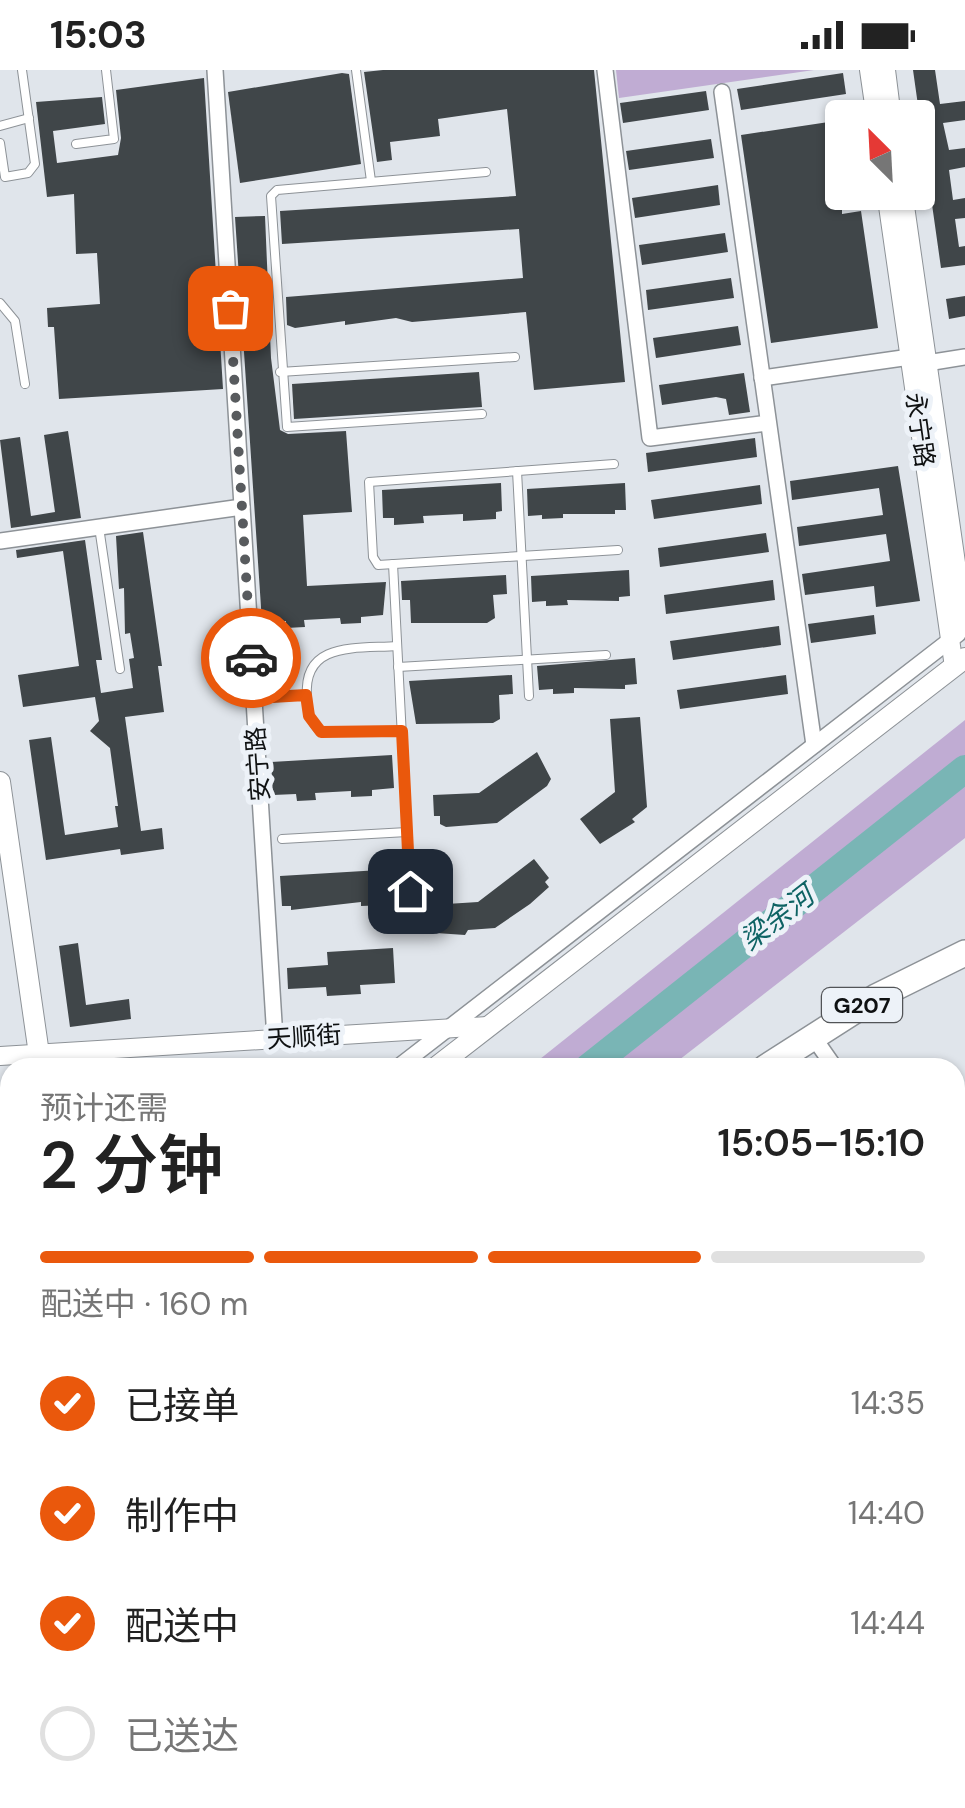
<!DOCTYPE html>
<html lang="zh">
<meta charset="utf-8">
<style>
:root{--surface:#fff;--page:#f2f2f2;--text:#222;--muted:#767676;--line:#e0e0e0;--accent:#ea580c}
body{margin:0;font-family:"DM Sans","Noto Sans SC",sans-serif;background:var(--page);color:var(--text);height:100vh;display:flex;flex-direction:column;font-size:38px;white-space:nowrap}
*{box-sizing:border-box;margin:0}
p{font-size:32px;color:var(--muted)}
.icon{flex:none;width:55px;height:55px;fill:none;stroke:currentColor;stroke-width:2;stroke-linecap:round;stroke-linejoin:round}
.map{position:relative;flex:1;overflow:hidden}
.drawer{position:absolute;left:0px;top:988px;width:965px;height:752px;display:flex;flex-direction:column;background:var(--surface);border-radius:30px 30px 0 0;box-shadow:0 2px 8px #0004}
.drawer>*{flex:none}
.needle{width:65px;rotate:336deg}
.buttons{position:absolute;left:825px;top:30px;display:grid;gap:20px}
.buttons a{display:grid;place-items:center;width:110px;height:110px;border-radius:10px;background:var(--surface);box-shadow:0 2px 8px #0004;font-size:50px}
.pin{position:absolute;display:grid;place-items:center;width:85px;height:85px;color:#fff;margin:-42px;border-radius:20px;box-shadow:0 5px 15px #0006}
.courier{position:absolute;display:grid;place-items:center;width:100px;height:100px;margin:-50px;border:8px solid #ea580c;border-radius:50%;background:#fff;color:#222;box-shadow:0 2px 12px #0007}
.overview em{font-style:normal;font-weight:600}
.overview div{display:flex;flex-direction:column-reverse}
.overview{display:flex;align-items:center;justify-content:space-between;height:170px;padding:0 40px}
h1{font-size:65px;font-weight:600;line-height:75px}
.bar{display:grid;grid-template-columns:repeat(4,1fr);gap:15px 10px;align-content:center;height:120px;padding:0 40px}
.bar i{height:12px;border-radius:8px;background:var(--line)}
.bar .active{background:var(--accent)}
.bar p{grid-column:span 4}
ol{padding:0 40px;list-style:none}
li{display:flex;align-items:center;gap:30px;height:110px}
li p{margin-inline-start:auto}
li .icon{padding:10px;border-radius:50%;background:var(--accent);color:#fff;stroke-width:4}
li:last-child{color:var(--muted)}
li i{width:55px;height:55px;border:5px solid var(--line);border-radius:50%}
.status{display:flex;justify-content:space-between;align-items:center;height:70px;padding:0 50px;background:var(--surface);direction:ltr}
.status svg{height:28px;fill:currentColor}
.map>svg:first-child{display:block}
</style>
<div class="status"><b>15:03</b><svg viewBox="0 0 49 12"><path d="M0 12V9h3v3zM5 12V6h3v6zM10 12V3h3v9zM15 12V0h3v12zM26 1h20v11H26zM47 4h2v5h-2z"/></svg></div>
<div class="map">
<svg width="965" height="1738" viewBox="0 0 965 1738">
<rect width="100%" height="100%" fill="#e0e5eb"/>
<g fill="#c0acd3">
<polygon points="616,0 814,0 619,28"/>
<polygon points="965,650 965,768 670,997 530,997"/>
<polygon points="10,1404 10,1511 0,1518 0,1411"/>
</g>
<g fill="none" stroke-linecap="round" stroke-linejoin="round">
<g stroke="#79b5b5" stroke-width="28">
<polyline points="588,998 965,699"/>
<polyline points="0,1464 10,1456"/>
</g>
</g>
<g fill="#404649">
<polygon points="383,0 594,0 625,312 534,320 526,242 412,252 396,248 345,255 345,251 295,258 287,255 286,227 523,208 519,159 282,174 280,141 516,126 507,39 438,49 440,66 390,72 392,90 377,92 364,2"/>
<polygon points="913,0 935,0 940,34 965,31 965,50 943,53 949,80 965,78 965,97 949,100 953,130 965,128 965,148 955,149 959,177 965,176 965,195 941,198"/>
<polygon points="342,3 349,4 361,94 240,113 228,22"/>
<polygon points="843,3 846,24 741,40 737,19"/>
<polygon points="204,8 223,319 59,329 54,257 48,257 47,238 100,234 97,183 76,184 74,124 47,127 36,32 102,27 105,54 53,61 57,93 118,85 121,68 116,20"/>
<polygon points="706,21 709,40 623,53 620,33"/>
<polygon points="842,50 842,144 861,141 878,258 771,273 741,65"/>
<polygon points="711,69 714,88 629,100 626,81"/>
<polygon points="718,115 720,135 635,148 632,128"/>
<polygon points="265,146 271,288 280,360 288,364 346,361 352,442 303,445 307,516 386,512 383,545 361,547 361,553 341,554 340,548 304,550 305,557 286,558 286,551 262,552 235,147"/>
<polygon points="725,163 728,182 642,195 639,175"/>
<polygon points="731,208 734,228 648,240 646,220"/>
<polygon points="965,226 965,246 949,249 946,229"/>
<polygon points="738,256 741,275 656,288 653,268"/>
<polygon points="479,302 482,337 294,349 292,314"/>
<polygon points="744,303 750,342 729,345 726,329 716,327 662,335 659,315"/>
<polygon points="68,361 81,448 11,458 0,370 20,367 31,446 55,442 44,365"/>
<polygon points="755,368 757,387 648,402 646,383"/>
<polygon points="898,396 920,531 876,537 874,516 805,525 802,504 890,491 886,464 799,476 797,457 883,445 879,418 792,430 790,411"/>
<polygon points="501,413 502,441 496,442 496,449 463,451 463,444 423,446 424,453 394,455 394,448 383,448 382,420"/>
<polygon points="625,413 626,440 615,440 615,444 563,444 563,448 542,449 542,445 528,446 527,419"/>
<polygon points="760,415 762,434 654,449 651,430"/>
<polygon points="143,462 162,596 158,596 164,642 125,647 141,761 162,758 164,779 121,785 120,779 46,790 29,670 51,667 65,765 118,757 115,736 118,736 110,678 90,661 99,651 95,627 23,637 18,605 79,596 63,481 17,488 16,480 85,470 102,590 96,590 101,623 133,618 129,589 134,588 130,563 125,564 124,518 119,519 116,466"/>
<polygon points="766,463 769,482 660,497 658,478"/>
<polygon points="629,500 630,526 619,527 619,531 567,530 568,535 546,536 546,531 532,532 531,506"/>
<polygon points="506,505 507,524 493,525 495,548 487,553 411,553 410,530 402,530 401,511"/>
<polygon points="773,510 775,530 666,544 664,525"/>
<polygon points="874,545 876,564 811,573 808,554"/>
<polygon points="779,556 781,575 673,590 670,571"/>
<polygon points="635,588 637,614 625,615 625,619 574,618 574,623 553,624 553,619 539,620 537,596"/>
<polygon points="512,605 513,624 499,625 500,649 493,653 416,654 409,611"/>
<polygon points="786,605 788,624 680,639 677,620"/>
<polygon points="640,647 647,737 632,749 635,752 600,774 580,749 615,722 610,649"/>
<polygon points="537,682 551,709 547,716 497,753 446,757 440,754 440,746 434,746 433,725 479,723"/>
<polygon points="392,685 394,718 372,720 372,726 351,727 351,721 315,723 316,730 297,731 296,724 273,725 271,692"/>
<polygon points="534,789 549,808 545,812 549,817 530,834 495,858 468,860 465,865 436,863 431,835 478,832"/>
<polygon points="397,799 399,830 389,830 389,835 361,836 361,832 291,840 291,836 282,836 280,806"/>
<polygon points="78,873 86,935 129,929 131,949 70,957 59,876"/>
<polygon points="393,878 395,913 360,915 361,924 327,926 326,917 288,919 287,898 328,895 327,882"/>
</g>
<g fill="none" stroke-linecap="round" stroke-linejoin="round">
<defs>
<g id="service">
<polyline points="356,0 371,111"/>
<polyline points="0,56 29,48"/>
<polyline points="0,73 5,107 28,103 35,94 22,0"/>
<polyline points="76,74 114,69 106,0"/>
<polyline points="0,233 15,251 25,314"/>
<polyline points="280,302 515,287"/>
<polyline points="482,344 287,357 271,126 277,120 486,102"/>
<polyline points="614,394 369,412 373,487 378,495 618,480"/>
<polyline points="517,401 529,626"/>
<polyline points="99,457 120,599"/>
<polyline points="393,494 410,821"/>
<path d="M 397,576 C 357,579 303,571 307,626 C 307,641 310,652 321,662 L 402,661"/>
<polyline points="398,597 606,585"/>
<polyline points="254,629 306,625"/>
<polyline points="282,769 407,762"/>
<polyline points="0,1308 10,1314"/>
</g>
<g id="minor">
<polyline points="215,0 275,969"/>
<polyline points="605,0 650,368 768,353"/>
<polyline points="722,22 814,675"/>
<polyline points="927,293 965,287"/>
<polyline points="762,308 910,287"/>
<polyline points="0,471 242,437"/>
<polyline points="812,965 835,998"/>
<polyline points="397,998 958,564"/>
<polyline points="955,1168 965,1182"/>
<polyline points="188,1738 189,1730"/>
</g>
<g id="tertiary">
<polyline points="869,0 876,48"/>
<polyline points="886,0 892,48"/>
<polyline points="886,122 954,597"/>
<polyline points="903,122 965,556"/>
<polyline points="0,986 488,956"/>
</g>
<g id="secondary">
<polyline points="0,712 41,998"/>
<polyline points="435,998 965,588"/>
<polyline points="0,1332 10,1324"/>
</g>
<g id="trunk">
<polyline points="765,998 876,927 965,883"/>
<polyline points="0,1612 10,1604"/>
</g>
</defs>
<use href="#service" stroke="#8d9297" stroke-width="10"/>
<use href="#minor" stroke="#8d9297" stroke-width="18"/>
<use href="#tertiary" stroke="#8d9297" stroke-width="20"/>
<use href="#secondary" stroke="#8d9297" stroke-width="22"/>
<use href="#trunk" stroke="#8d9297" stroke-width="28"/>
<use href="#service" stroke="#fff" stroke-width="8"/>
<use href="#minor" stroke="#fff" stroke-width="15"/>
<use href="#tertiary" stroke="#fff" stroke-width="18"/>
<use href="#secondary" stroke="#fff" stroke-width="20"/>
<use href="#trunk" stroke="#fff" stroke-width="25"/>
</g>
<g fill="none" stroke-linecap="round" stroke-linejoin="round">
<polyline stroke="#585b5e" stroke-width="10" stroke-dasharray="0 18" points="230,238 251,588"/>
<polyline stroke="#ea580c" stroke-width="12" points="251,588 254,628 306,625 309,646 321,662 402,661 410,821"/>
</g>
<g text-anchor="middle" dominant-baseline="central" stroke-width="10" stroke-linejoin="round" paint-order="stroke">
<rect fill="#edf2f8" stroke="#525457" stroke-width="2.5" x="822" y="918" width="80" height="34" rx="8"/>
<g font-size="22" font-weight="bold" fill="#0f1112">
<text x="862" y="935">G207</text>
</g>
<g font-size="25" fill="#0f1112" stroke="#edf2f8">
<text transform="translate(920 360) rotate(82)">永宁路</text>
<text transform="translate(258 694) rotate(-94)">安宁路</text>
<text transform="translate(304 967) rotate(-4)">天顺街</text>
</g>
<g font-size="28" font-style="italic" fill="#0e6364" stroke="#edf2f8">
<text transform="translate(777 848) rotate(-38)">梁余河</text>
</g>
</g>
</svg>
<div class="buttons">
<a><svg class="needle" viewBox="-14 -14 28 28"><path d="M0-13l5 13h-10z" fill="#e53935"/><path d="M0 13l5-13h-10z" fill="#767676"/></svg></a>
</div>
<div class="pin" style="left:230px;top:238px;background:#ea580c"><svg class="icon" aria-label="bag" viewBox="0 0 24 24"><path d="M5 8h14l-1 12H6zM9 8a3 3 0 0 1 6 0"/></svg></div>
<div class="pin" style="left:410px;top:821px;background:#1f2937"><svg class="icon" aria-label="home" viewBox="0 0 24 24"><path d="M3 11l9-7 9 7M6 9v11h12V9"/></svg></div>
<div class="courier" style="left:251px;top:588px"><svg class="icon" aria-label="car" viewBox="0 0 24 24"><path d="M5 17H2v-5l4-1 3-4h7l3 4 3 1v5h-3M9 17h6M6 11h13"/><circle cx="7" cy="17" r="2"/><circle cx="17" cy="17" r="2"/></svg></div>
<section class="drawer">
<div class="overview"><div><h1>2 分钟</h1><p>预计还需</p></div><em>15:05–15:10</em></div>
<div class="bar"><i class="active"></i><i class="active"></i><i class="active"></i><i></i><p>配送中 · 160 m</p></div>
<ol>
<li><svg class="icon" aria-label="check" viewBox="0 0 24 24"><path d="M5 12l5 5 9-10"/></svg>已接单<p>14:35</p></li>
<li><svg class="icon" aria-label="check" viewBox="0 0 24 24"><path d="M5 12l5 5 9-10"/></svg>制作中<p>14:40</p></li>
<li><svg class="icon" aria-label="check" viewBox="0 0 24 24"><path d="M5 12l5 5 9-10"/></svg>配送中<p>14:44</p></li>
<li><i></i>已送达</li>
</ol>
</section>
</div>
